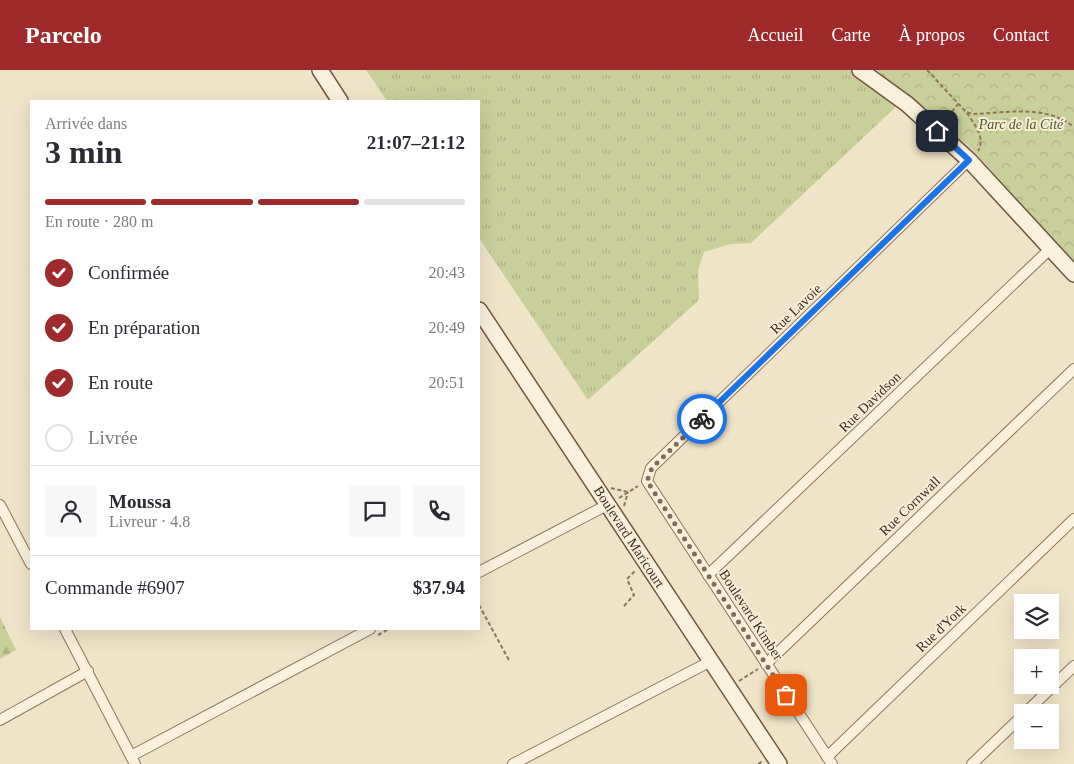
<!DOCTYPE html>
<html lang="fr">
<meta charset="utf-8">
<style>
:root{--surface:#fff;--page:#f7f7f7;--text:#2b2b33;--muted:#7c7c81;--line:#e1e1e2;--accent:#9e2a2b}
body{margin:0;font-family:"Times New Roman",serif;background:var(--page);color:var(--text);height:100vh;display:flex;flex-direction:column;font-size:19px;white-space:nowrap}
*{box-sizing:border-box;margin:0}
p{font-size:16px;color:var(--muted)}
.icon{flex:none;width:28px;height:28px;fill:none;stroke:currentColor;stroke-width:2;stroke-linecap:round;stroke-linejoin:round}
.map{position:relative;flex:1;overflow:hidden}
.panel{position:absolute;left:30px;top:30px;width:450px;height:530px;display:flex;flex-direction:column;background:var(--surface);border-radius:0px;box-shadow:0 5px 20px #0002}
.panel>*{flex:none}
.controls{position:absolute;left:1014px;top:524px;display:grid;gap:10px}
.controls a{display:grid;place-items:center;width:45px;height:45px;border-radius:0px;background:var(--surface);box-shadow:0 5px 20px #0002;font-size:25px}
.pin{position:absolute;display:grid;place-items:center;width:42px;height:42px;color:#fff;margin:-21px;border-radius:10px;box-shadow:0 2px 8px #0006}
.courier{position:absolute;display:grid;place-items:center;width:50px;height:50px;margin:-25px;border:4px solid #1a73e8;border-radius:50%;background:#fff;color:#222;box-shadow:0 1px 6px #0007}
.headline em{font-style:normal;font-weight:700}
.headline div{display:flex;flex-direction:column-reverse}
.headline{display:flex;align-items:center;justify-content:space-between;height:85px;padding:0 15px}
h1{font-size:32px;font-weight:700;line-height:38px}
.bar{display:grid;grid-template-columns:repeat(4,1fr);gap:8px 5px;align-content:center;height:60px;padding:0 15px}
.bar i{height:6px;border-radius:4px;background:var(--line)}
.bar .current{background:var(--accent)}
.bar p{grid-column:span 4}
.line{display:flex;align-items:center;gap:12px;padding:0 15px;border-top:1px solid var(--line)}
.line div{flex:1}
.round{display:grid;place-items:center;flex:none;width:52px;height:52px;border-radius:0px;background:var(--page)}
ol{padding:0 15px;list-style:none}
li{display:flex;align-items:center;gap:15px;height:55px}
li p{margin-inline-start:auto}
li .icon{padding:5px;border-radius:50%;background:var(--accent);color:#fff;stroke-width:4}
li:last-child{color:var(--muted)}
li i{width:28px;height:28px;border:2px solid var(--line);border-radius:50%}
header{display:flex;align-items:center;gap:30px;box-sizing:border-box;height:70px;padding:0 25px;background:var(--accent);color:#fff}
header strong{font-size:24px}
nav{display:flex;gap:28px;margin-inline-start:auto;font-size:18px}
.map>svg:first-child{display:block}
</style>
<header>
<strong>Parcelo</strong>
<nav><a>Accueil</a><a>Carte</a><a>À propos</a><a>Contact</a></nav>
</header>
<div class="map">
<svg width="1074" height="694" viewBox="0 0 1074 694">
<defs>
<pattern id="grass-tufts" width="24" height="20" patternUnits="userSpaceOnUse" patternTransform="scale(1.25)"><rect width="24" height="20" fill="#c9cf9b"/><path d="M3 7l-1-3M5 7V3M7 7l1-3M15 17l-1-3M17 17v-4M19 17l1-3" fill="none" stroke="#aeb285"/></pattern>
<pattern id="forest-firs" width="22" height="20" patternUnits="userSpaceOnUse" patternTransform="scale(1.25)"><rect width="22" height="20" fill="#c9cf9b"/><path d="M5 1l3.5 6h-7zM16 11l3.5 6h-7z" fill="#aeb285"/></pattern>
<pattern id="park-crowns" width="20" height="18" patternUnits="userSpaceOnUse" patternTransform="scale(1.25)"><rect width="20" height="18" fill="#c9cf9b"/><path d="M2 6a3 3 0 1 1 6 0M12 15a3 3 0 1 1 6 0" fill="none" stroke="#aeb285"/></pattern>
</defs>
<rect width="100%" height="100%" fill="#f0e4c8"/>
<polygon fill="url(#grass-tufts)" points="366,0 850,0 901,32 751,173 731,174 704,182 698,200 699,230 588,330 479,168 479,31 387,31"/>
<polygon fill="url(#forest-firs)" points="0,547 16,580 0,589"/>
<polygon fill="url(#park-crowns)" points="876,0 1074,0 1074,192 972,79"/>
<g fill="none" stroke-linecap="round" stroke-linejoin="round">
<defs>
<g id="street">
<polyline points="0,435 31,494"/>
<polyline points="479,502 607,435"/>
<polyline points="708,505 1050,179"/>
<polyline points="65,559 135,694"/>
<polyline points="766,594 1074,299"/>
<polyline points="1026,642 1074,596"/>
<polyline points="0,650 88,601"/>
<polyline points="131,686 370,559"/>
<polyline points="827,687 1074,449"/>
<polyline points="513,694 711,591"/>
<polyline points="832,694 647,411 651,398 969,90"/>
<polyline points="972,694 1022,646"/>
</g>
<g id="secondary">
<polyline points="320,0 340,31"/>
<polyline points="860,0 907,34 969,90 1074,204"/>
<polyline points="479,240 779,694"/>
</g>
</defs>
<use href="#street" stroke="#8d765c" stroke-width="12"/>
<use href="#secondary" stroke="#6f573f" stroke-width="18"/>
<g stroke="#8d765c" stroke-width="2" stroke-dasharray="4 2.5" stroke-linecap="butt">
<path d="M 927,0 L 966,42 L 973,44 C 1007,43 1045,34 1074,57"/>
<path d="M 967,43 C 974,54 986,68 978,81"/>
<polyline points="944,52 958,34"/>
<polyline points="611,418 628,422"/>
<polyline points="619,428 638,416"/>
<polyline points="624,436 628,422"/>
<polyline points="479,535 510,592"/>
<polyline points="624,536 634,525 627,509 636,500"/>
<polyline points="378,565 389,559"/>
<polyline points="739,611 758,599"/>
<polyline points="758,694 763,691"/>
</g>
<use href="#street" stroke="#faf1dc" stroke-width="10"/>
<use href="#secondary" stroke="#faf1dc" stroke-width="15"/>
</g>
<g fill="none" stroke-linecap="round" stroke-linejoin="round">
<polyline stroke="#7c6e5b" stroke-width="5" stroke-dasharray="0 9" points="702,349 652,398 647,411 786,625"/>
<polyline stroke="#1a73e8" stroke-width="6" points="702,349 969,90 937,61"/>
</g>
<g text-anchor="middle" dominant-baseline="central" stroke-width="4" stroke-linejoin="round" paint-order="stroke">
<g font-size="14" font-style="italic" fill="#4d5a26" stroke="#f7eed8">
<text x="1021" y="54">Parc de la Cité</text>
</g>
<g font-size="14" fill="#3d2e20" stroke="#f7eed8">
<text transform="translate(796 239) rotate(-44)">Rue Lavoie</text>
<text transform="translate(870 332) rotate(-44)">Rue Davidson</text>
<text transform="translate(910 436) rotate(-44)">Rue Cornwall</text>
<text transform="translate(629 467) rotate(57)">Boulevard Maricourt</text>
<text transform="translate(751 545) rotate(57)">Boulevard Kimber</text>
<text transform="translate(941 558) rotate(-44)">Rue d'York</text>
</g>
</g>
</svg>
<div class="controls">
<a><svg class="icon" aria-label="layers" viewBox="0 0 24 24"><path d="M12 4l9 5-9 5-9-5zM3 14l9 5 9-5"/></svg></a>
<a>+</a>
<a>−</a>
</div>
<div class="pin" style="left:786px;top:625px;background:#ea580c"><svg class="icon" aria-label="bag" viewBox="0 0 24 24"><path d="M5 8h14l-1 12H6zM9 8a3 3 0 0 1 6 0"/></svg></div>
<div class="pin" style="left:937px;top:61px;background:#1f2937"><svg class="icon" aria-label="home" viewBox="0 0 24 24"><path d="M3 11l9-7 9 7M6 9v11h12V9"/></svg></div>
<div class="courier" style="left:702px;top:349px"><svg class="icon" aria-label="bike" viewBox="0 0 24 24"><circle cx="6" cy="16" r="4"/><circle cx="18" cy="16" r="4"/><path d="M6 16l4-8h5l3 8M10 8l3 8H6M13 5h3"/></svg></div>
<section class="panel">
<div class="headline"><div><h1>3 min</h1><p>Arrivée dans</p></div><em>21:07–21:12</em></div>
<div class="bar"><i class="current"></i><i class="current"></i><i class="current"></i><i></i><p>En route · 280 m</p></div>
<ol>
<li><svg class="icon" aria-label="check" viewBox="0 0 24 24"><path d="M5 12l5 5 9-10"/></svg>Confirmée<p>20:43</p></li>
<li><svg class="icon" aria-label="check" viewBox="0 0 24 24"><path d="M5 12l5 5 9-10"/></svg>En préparation<p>20:49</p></li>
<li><svg class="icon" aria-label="check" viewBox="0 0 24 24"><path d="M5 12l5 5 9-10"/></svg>En route<p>20:51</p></li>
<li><i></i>Livrée</li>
</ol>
<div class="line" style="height:90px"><a class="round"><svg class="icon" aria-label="person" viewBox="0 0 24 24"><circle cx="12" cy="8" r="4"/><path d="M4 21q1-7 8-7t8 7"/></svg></a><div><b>Moussa</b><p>Livreur · 4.8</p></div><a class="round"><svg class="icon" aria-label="chat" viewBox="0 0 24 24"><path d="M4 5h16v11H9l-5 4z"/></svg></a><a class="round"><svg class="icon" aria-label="phone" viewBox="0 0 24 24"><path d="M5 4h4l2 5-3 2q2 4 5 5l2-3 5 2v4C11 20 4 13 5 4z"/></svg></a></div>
<div class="line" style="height:65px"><div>Commande #6907</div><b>$37.94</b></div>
</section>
</div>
